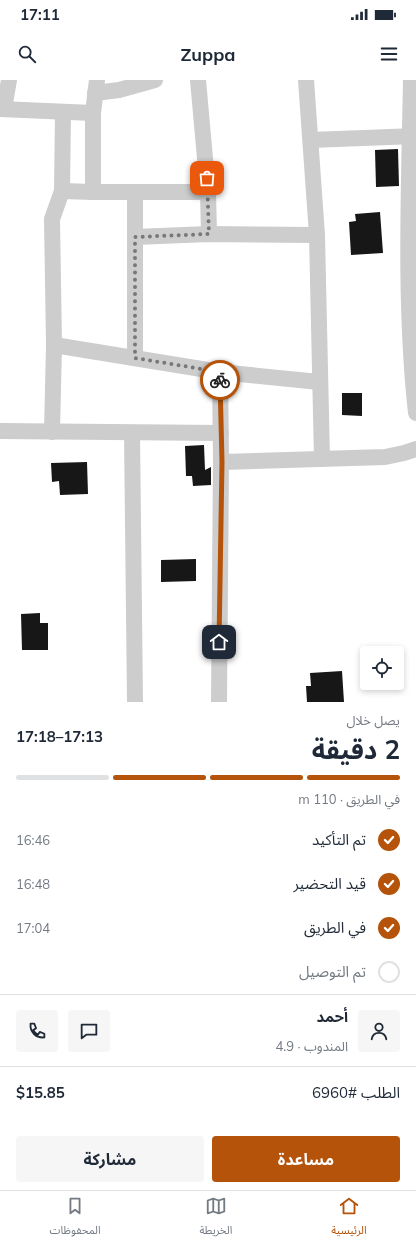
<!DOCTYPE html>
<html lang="ar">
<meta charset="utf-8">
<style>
:root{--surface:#fff;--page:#f6f6f7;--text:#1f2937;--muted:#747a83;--line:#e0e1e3;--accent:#b45309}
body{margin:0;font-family:Mulish,"Noto Sans Arabic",sans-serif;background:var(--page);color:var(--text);direction:rtl;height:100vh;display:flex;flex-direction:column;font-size:15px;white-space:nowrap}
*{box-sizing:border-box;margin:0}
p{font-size:13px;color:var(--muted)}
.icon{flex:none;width:22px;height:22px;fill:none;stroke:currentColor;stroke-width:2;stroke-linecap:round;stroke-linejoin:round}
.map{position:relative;height:622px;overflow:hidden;direction:ltr}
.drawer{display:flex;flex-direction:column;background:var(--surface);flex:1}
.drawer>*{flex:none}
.buttons{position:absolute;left:360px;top:566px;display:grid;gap:8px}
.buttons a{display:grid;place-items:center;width:44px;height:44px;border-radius:4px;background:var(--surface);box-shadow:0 2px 6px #0003;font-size:20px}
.pin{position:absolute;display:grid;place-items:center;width:34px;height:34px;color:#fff;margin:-17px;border-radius:8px;box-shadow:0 2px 6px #0006}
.courier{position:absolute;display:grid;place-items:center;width:40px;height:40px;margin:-20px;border:3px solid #b45309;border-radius:50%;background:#fff;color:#222;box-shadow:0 1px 5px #0007}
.overview em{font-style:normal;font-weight:700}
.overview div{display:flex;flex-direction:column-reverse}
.overview{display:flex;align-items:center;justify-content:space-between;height:68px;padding:0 16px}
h1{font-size:26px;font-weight:700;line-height:30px}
.bar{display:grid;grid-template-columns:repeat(4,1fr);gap:6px 4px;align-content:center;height:48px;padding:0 16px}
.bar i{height:5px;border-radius:3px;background:var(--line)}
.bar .active{background:var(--accent)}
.bar p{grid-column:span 4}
.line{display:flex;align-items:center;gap:10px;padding:0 16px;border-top:1px solid var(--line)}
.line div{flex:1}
.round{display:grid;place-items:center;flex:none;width:42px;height:42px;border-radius:4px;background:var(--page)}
ol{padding:0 16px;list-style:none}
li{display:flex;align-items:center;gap:12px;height:44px}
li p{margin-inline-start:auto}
li .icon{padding:4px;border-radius:50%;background:var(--accent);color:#fff;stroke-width:4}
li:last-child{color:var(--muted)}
li i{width:22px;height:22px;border:2px solid var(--line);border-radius:50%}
.action{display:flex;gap:8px;margin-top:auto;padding:8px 16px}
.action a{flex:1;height:46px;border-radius:4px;background:var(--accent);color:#fff;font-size:16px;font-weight:700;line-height:46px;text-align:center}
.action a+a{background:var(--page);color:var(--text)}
.status{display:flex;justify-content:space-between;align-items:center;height:28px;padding:0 20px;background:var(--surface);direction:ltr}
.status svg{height:11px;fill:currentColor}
header{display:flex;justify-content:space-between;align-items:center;height:52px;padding:0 16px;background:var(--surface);font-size:18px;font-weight:700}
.tabs{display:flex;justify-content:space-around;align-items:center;height:56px;border-top:1px solid var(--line);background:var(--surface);font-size:11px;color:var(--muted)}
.tabs a{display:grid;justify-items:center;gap:2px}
.tabs .active{color:var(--accent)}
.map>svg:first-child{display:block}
</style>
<div class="status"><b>17:11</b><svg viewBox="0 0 49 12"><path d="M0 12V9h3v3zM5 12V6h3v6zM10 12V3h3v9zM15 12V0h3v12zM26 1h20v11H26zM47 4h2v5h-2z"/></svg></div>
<header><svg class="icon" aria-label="menu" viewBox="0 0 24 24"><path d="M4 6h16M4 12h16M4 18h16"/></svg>Zuppa<svg class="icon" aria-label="search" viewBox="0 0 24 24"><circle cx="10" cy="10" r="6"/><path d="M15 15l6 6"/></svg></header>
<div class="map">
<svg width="416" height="622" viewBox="0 0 416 622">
<rect width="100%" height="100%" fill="#fff"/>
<g fill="#171717">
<polygon points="398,69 399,106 376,107 375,70"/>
<polygon points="380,132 383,173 351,175 349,142 356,141 355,134"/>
<polygon points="342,313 362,313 362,336 342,335"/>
<polygon points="204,365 205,390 211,387 211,405 193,406 192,396 186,396 185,366"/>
<polygon points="87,382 88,414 60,415 59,401 52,402 51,383"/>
<polygon points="196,479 196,501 161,502 161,480"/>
<polygon points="40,533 40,543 48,543 48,570 22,570 21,534"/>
<polygon points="342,591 344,622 307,622 306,606 311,606 310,593"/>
</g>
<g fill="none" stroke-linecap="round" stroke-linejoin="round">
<g stroke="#cdcdcd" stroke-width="16">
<polyline points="97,0 93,33 93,112 208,112"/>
<polyline points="198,0 208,112 209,154"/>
<polyline points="306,0 317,155 322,379"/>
<path d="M 411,0 C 409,111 404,223 416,333"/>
<polyline points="95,13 119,10 155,0"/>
<polyline points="0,29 93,33"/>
<polyline points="4,29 9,0"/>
<polyline points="311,60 416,56"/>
<polyline points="62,111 93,112"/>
<polyline points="135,157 209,154 317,155"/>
<polyline points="54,265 220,292 319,302"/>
<polyline points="135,278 135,112"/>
<polyline points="0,351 221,353"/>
<polyline points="52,352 54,265 52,139 62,111 63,32"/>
<polyline points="132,353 135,622"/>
<polyline points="221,382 385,377 404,373 416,369"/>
<polyline points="219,622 221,382 220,292"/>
</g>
</g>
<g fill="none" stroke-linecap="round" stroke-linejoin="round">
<polyline stroke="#787878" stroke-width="4" stroke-dasharray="0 7.2" points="207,98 209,154 135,157 135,278 220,292 220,300"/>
<polyline stroke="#b45309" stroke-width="5" points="219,562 222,382 220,300"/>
</g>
</svg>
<div class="buttons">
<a><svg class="icon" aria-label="locate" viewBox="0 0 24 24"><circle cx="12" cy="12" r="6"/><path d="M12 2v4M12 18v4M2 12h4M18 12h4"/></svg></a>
</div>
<div class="pin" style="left:207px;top:98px;background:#ea580c"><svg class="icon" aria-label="bag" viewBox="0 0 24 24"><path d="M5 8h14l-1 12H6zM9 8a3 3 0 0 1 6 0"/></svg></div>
<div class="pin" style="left:219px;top:562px;background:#1f2937"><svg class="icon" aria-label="home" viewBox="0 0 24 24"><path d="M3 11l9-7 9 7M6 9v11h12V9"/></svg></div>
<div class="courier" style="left:220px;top:300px"><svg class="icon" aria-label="bike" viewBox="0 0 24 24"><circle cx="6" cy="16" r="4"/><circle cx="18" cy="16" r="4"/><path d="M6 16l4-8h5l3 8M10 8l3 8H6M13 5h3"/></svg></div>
</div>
<section class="drawer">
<div class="overview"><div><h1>2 دقيقة</h1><p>يصل خلال</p></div><em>17:13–17:18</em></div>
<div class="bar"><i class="active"></i><i class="active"></i><i class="active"></i><i></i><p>في الطريق · 110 m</p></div>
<ol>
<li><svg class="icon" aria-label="check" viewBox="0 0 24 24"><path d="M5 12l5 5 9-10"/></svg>تم التأكيد<p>16:46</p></li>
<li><svg class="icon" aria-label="check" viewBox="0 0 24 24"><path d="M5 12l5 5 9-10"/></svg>قيد التحضير<p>16:48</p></li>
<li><svg class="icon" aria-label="check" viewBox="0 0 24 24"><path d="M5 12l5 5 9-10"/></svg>في الطريق<p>17:04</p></li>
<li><i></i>تم التوصيل</li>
</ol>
<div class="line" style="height:72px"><a class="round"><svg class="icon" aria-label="person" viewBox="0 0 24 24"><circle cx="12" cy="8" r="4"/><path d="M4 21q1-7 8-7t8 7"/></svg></a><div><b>أحمد</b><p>المندوب · 4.9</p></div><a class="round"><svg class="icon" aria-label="chat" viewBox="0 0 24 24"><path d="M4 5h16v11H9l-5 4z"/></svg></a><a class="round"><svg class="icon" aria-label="phone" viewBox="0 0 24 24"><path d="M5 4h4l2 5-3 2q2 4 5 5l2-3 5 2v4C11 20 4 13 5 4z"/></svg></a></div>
<div class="line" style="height:52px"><div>الطلب #6960</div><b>$15.85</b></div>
<div class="action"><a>مساعدة</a><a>مشاركة</a></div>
</section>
<nav class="tabs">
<a class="active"><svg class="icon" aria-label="home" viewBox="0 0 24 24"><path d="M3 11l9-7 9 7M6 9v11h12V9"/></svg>الرئيسية</a>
<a><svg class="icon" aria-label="map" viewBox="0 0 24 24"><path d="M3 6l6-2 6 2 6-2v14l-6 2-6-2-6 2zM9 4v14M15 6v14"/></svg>الخريطة</a>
<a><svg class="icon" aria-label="saved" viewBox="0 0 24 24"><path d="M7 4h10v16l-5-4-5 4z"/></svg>المحفوظات</a>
</nav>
